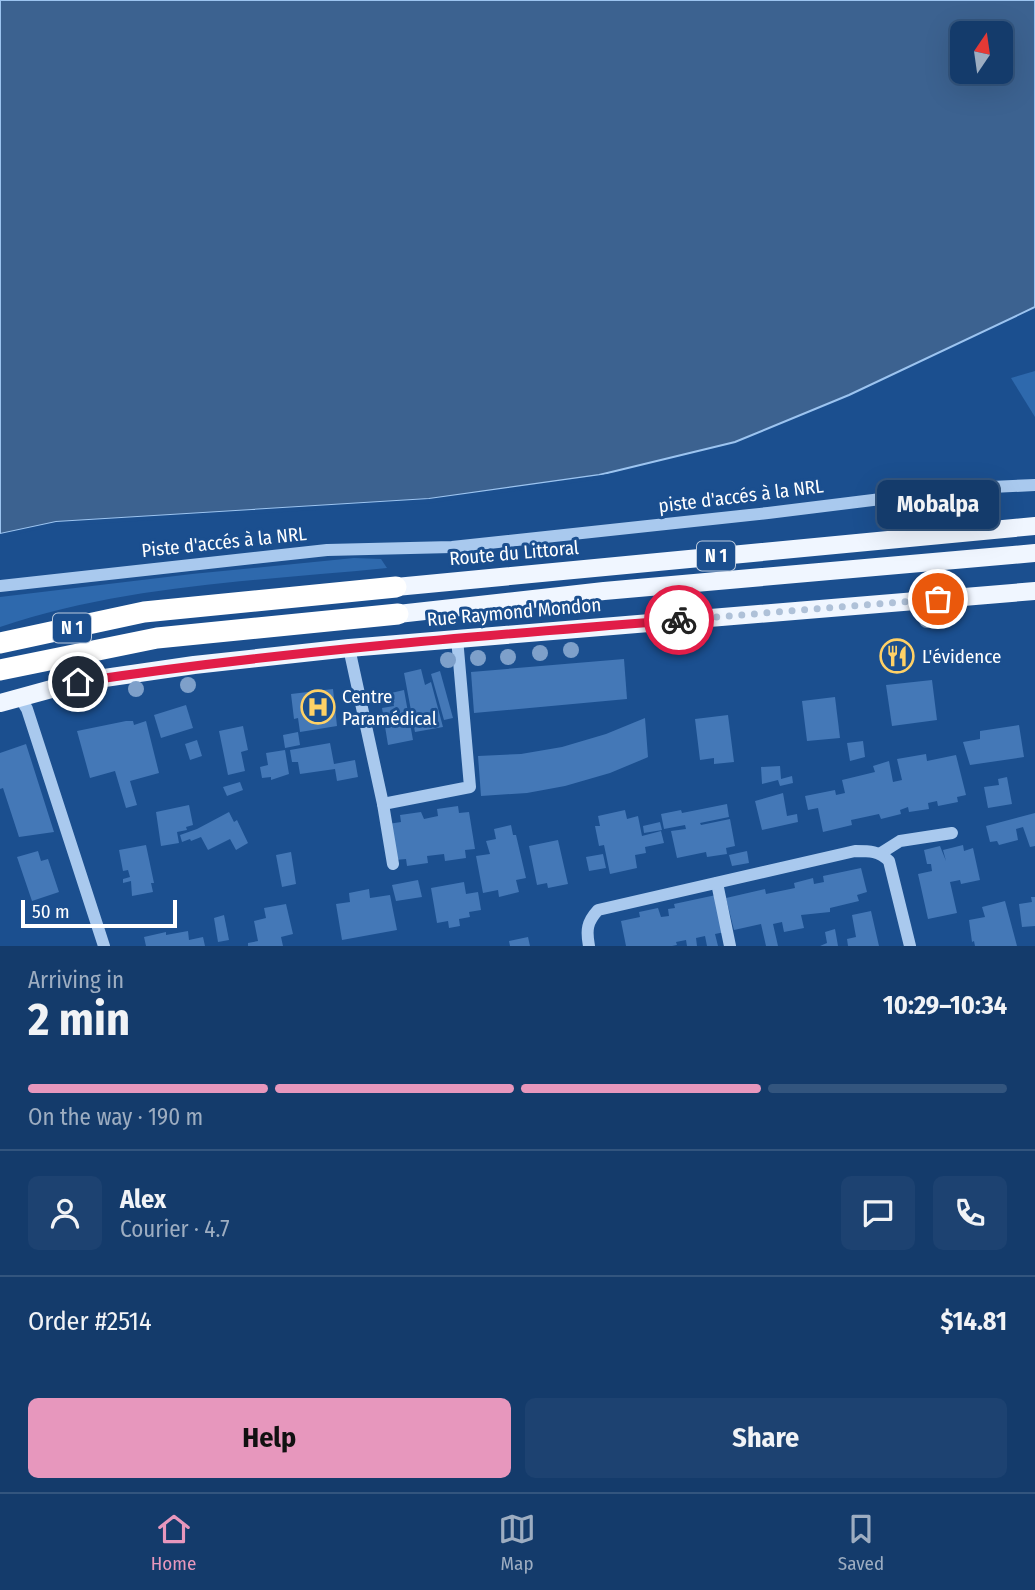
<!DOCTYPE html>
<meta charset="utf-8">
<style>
:root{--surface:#143b6b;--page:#1d4271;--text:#f1f3f6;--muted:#9dadc1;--line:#33557e;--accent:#e797bd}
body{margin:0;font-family:"Fira Sans Condensed",sans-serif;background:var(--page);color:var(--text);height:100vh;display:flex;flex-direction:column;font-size:26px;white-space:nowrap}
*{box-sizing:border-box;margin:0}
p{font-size:23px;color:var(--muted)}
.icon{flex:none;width:38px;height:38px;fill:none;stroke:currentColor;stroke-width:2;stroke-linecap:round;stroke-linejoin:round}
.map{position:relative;height:946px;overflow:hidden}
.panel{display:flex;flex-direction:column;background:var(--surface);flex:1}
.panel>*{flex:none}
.needle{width:46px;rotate:13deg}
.tools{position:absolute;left:950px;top:21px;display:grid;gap:14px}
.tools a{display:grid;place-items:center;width:63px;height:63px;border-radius:10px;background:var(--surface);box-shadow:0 7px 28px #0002,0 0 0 2px var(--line);font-size:35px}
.scale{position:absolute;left:21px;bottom:18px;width:156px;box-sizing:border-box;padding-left:7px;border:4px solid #fff;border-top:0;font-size:19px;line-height:24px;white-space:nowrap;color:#fff;-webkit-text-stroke:5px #1b4f8f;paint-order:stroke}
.pin{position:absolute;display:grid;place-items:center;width:60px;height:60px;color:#fff;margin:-30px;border:4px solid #fff;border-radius:50%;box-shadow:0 2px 7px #0007}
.courier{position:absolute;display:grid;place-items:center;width:70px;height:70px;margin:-35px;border:5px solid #e11d48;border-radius:50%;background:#fff;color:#222;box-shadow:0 2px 9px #0007}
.bubble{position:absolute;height:49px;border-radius:10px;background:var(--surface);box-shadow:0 7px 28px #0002,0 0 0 2px var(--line);font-size:23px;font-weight:700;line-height:49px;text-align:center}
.summary em{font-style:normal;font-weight:700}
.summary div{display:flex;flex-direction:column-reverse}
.summary{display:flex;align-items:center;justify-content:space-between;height:119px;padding:0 28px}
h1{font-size:46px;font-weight:700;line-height:52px}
.bar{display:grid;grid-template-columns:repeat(4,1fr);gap:10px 7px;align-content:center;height:84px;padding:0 28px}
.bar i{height:9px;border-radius:5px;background:var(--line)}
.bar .on{background:var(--accent)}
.bar p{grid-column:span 4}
.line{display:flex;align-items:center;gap:18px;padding:0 28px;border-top:2px solid var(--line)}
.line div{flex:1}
.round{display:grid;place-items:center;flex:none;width:74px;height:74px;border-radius:10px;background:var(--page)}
.action{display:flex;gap:14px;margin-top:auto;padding:14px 28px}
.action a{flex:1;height:80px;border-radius:10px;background:var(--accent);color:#111;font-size:28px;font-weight:700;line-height:80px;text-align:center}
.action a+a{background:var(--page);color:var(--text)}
.tabs{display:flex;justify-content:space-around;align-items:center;height:98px;border-top:2px solid var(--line);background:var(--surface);font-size:19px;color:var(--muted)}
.tabs a{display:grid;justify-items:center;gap:4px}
.tabs .on{color:var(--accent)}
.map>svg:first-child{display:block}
</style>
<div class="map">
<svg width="1035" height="946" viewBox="0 0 1035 946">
<rect width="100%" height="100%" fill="#1b4f8f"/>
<g fill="#2e69ad">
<polygon points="1035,371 1035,417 1011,378"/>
<path d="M 354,558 L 381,559 L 387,568 C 258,581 124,585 0,627 L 0,597 L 192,574 Z"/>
</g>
<path fill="#3c6290" stroke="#9cc4f0" stroke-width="2" fill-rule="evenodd" d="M 0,0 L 1035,0 L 1035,307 L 849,395 L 735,442 L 599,475 L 429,499 L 56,522 L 0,534 ZM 962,33 L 1001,33 L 1001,72 L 962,72 Z"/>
<polygon fill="#1b4f8f" points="630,471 600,479 430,503 56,526 0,537 0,534 56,522 429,499"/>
<g fill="#4478b7">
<polygon points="624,659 627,699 474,713 471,672"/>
<polygon points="421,669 425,685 431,682 443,727 415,732 404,673"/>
<polygon points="440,671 453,718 444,720 431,674"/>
<polygon points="932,680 937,720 892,726 886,685"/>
<polygon points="333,689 337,726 300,732 298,718 294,719 291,694"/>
<polygon points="404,690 413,740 388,745 382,708 394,706 391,693"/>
<polygon points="835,697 840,738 807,741 802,701"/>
<polygon points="186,705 193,728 161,738 154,715"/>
<polygon points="728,715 734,762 714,764 714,758 700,760 695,719"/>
<polygon points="645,718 648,757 646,758 610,773 565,786 527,793 481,796 478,756 521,754 562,747 606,734"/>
<polygon points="126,721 133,721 134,725 146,721 159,773 130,781 137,805 126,808 115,771 90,778 77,731"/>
<polygon points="1019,725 1024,757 970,765 963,742 980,739 980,731"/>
<polygon points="243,726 248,750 241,752 245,771 228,775 219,731"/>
<polygon points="298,732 300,745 285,748 283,735"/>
<polygon points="197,740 202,756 190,760 185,744"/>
<polygon points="863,741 865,757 850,761 847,743"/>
<polygon points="330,743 334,764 355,760 358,777 337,781 335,769 300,774 298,762 292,762 290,750"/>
<polygon points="26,744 54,832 19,837 3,788 0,789 0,753"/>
<polygon points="285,750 289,774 271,780 271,777 262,778 260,767 268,765 266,753"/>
<polygon points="926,754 927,761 956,755 966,795 957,797 958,802 938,806 937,801 928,803 929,809 909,812 908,807 900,810 901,814 881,819 879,814 851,820 852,825 823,832 818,808 808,810 805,796 835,790 836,795 845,793 842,780 875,772 873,766 889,761 893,782 902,780 897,759"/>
<polygon points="780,766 781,779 792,776 793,783 780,786 778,780 762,784 761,767"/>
<polygon points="1007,777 1012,804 988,808 984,787 999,785 998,779"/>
<polygon points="240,782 243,790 227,796 223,787"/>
<polygon points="783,793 787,816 797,814 798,822 762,830 755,801"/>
<polygon points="727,804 729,817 700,823 701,825 730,819 735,846 726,848 727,854 707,857 706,852 677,858 671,831 686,829 685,825 664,829 661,814 681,810 682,813"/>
<polygon points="189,805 193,825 186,827 187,830 177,832 179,843 161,846 156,812"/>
<polygon points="458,806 459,813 469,812 475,849 465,850 466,858 445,861 444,854 427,856 428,863 407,866 406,859 395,860 388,824 401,822 400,815 421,812 424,819 438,816 437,809"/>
<polygon points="625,810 627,819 638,816 642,836 661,831 664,843 645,847 646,853 635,855 637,868 610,874 604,845 599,846 595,826 600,826 598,816"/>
<polygon points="229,812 234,822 237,820 248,843 236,850 230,839 208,850 201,837 191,841 190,839 182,842 180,835 197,829"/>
<polygon points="1035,813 1035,846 1030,847 1023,827 1016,829 1018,840 999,845 997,841 990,842 986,826"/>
<polygon points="660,822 662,830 644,833 643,826"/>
<polygon points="511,825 513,835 516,835 526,878 516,880 519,892 499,897 498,890 483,893 476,856 490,854 486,841 496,839 494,829"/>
<polygon points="558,840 568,884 548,888 547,883 537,885 529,846"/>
<polygon points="146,845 154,883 151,883 153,892 132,896 131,881 123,883 123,879 130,877 128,870 123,871 119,850"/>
<polygon points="963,845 964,851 973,848 980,880 961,884 960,880 950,882 957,913 928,919 918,874 932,871 931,864 927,864 924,850 940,846 946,861 943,850"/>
<polygon points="38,851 41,861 48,859 59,892 32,901 17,857"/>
<polygon points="747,851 749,863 732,866 729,855"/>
<polygon points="291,852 296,884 282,887 276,855"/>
<polygon points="603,854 606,868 589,871 586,857"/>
<polygon points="861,868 867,892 857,895 859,901 830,908 830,912 801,915 804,928 784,932 782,922 773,924 778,946 766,946 761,924 734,930 726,898 765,889 766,894 795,888 794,883 813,878 814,884 824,882 823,876"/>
<polygon points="418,880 422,897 396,901 392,885"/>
<polygon points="464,882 466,894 478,892 481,910 469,912 470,917 459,919 460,926 449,928 448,921 437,923 431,888"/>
<polygon points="369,889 370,898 390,895 397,930 342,940 336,904 350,902 349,893"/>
<polygon points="716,895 725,932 715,934 718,946 707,946 705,936 696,938 697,946 687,946 686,940 676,942 677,945 672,946 626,946 621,921 640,917 639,912 658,908 661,917 669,916 668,909 675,908 674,904"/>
<polygon points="1031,897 1035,897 1035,926 1022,927 1019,904 1032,902"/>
<polygon points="1005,901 1017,946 975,946 974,941 972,942 969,920 985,917 982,907"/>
<polygon points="286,904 293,934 281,937 283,946 248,946 248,943 258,941 254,921 266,918 264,908"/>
<polygon points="871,911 879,946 848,946 847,939 856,937 852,915"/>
<polygon points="224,915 229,940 218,942 214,918"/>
<polygon points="835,929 838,946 820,946 827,943 825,932"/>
<polygon points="188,931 189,940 203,937 205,946 146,946 144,937 166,932 166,935"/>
<polygon points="528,937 530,946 510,946 509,941"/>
</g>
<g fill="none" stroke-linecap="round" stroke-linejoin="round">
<g stroke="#a9c9ee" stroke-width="12">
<polyline points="0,586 327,550 452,547 768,513 970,488 1035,485"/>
<polyline points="349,648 383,804 393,864"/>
<polyline points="19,696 27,709 104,946"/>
<polyline points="383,804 470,787 457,638"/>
<polyline points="881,853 900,841 952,833"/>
<polyline points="717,883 730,946"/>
<path d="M 589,946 C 586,930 587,922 598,910 L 855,851 C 870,851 879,851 889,861 L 910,946"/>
</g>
<g stroke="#f0f6ff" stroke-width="18">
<polyline points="396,587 1035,526"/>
<polyline points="398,614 604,591 1035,553"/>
<polyline points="0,703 77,682 194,665 349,648 1035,591"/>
</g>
<g stroke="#fff" stroke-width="21">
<polyline points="0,643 144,612 396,587"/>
<polyline points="0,670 157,638 398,614"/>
</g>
</g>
<g fill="#7ea0ca">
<circle cx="927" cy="620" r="8"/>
<circle cx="571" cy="650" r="8"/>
<circle cx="540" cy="653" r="8"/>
<circle cx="508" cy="657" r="8"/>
<circle cx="478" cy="658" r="8"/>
<circle cx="448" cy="660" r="8"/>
<circle cx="188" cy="685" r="8"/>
<circle cx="136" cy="689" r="8"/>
</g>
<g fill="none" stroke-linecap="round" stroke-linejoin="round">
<polyline stroke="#afc1d8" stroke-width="7" stroke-dasharray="0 12.6" points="679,620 938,599"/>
<path stroke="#e11d48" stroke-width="9" d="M 78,682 C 277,652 478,636 679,620"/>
</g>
<defs>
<symbol id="restaurant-ring" viewBox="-11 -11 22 22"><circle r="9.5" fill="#1b4f8f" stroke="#ffd166" stroke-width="1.5"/><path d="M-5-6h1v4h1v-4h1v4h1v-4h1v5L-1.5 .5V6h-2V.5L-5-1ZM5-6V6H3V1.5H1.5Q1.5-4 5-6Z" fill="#ffd166"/></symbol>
<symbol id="hospital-ring" viewBox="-11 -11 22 22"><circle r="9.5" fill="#1b4f8f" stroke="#ffd166" stroke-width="1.5"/><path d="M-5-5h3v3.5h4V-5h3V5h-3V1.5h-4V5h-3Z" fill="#ffd166"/></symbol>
</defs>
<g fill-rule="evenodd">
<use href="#restaurant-ring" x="878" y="637" width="38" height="38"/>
<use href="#hospital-ring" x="299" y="688" width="38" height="38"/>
</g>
<g text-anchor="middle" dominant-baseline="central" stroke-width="6" stroke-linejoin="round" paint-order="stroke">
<g fill="#1b4f8f" stroke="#bbcadd" stroke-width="2">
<rect x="697" y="541.5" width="38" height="29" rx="5"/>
<rect x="53" y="613.5" width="38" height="29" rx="5"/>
</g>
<g font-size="18" font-weight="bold" fill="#fff">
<text x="716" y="556">N 1</text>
<text x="72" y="628">N 1</text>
</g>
<g font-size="19" fill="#fff" stroke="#1b4f8f">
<text transform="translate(741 496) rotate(-7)">piste d'accés à la NRL</text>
<text transform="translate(224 542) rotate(-6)">Piste d'accés à la NRL</text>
<text transform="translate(514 553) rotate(-5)">Route du Littoral</text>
<text transform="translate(514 612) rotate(-5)">Rue Raymond Mondon</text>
</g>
<g font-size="19" fill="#fff" stroke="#1b4f8f" text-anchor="start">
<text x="922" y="656">L'évidence</text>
<text x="342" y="696">Centre<tspan x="342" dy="22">Paramédical</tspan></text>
</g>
</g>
</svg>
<div class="tools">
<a><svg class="needle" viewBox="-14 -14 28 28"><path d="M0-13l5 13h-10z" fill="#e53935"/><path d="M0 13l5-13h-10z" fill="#9dadc1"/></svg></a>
</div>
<div class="scale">50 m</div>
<div class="pin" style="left:938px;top:599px;background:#ea580c"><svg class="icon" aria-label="bag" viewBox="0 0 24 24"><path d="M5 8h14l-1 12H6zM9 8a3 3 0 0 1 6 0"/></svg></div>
<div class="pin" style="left:78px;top:682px;background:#1f2937"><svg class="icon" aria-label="home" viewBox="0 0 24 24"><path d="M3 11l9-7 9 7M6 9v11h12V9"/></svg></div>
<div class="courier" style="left:679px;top:620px"><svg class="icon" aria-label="bike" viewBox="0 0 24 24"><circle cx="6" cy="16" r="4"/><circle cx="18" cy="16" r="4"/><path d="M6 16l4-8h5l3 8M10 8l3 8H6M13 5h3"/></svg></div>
<div class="bubble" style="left:877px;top:480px;width:122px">Mobalpa</div>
</div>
<section class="panel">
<div class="summary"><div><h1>2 min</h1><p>Arriving in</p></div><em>10:29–10:34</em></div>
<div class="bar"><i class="on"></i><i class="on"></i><i class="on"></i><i></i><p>On the way · 190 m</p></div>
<div class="line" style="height:126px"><a class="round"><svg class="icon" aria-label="person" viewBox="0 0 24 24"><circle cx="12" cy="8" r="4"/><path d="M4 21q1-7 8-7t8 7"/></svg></a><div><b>Alex</b><p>Courier · 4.7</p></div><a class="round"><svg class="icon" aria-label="chat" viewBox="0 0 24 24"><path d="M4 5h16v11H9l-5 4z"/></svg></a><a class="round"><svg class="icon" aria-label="phone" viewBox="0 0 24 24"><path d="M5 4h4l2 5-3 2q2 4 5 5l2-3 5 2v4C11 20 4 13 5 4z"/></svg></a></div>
<div class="line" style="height:91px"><div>Order #2514</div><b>$14.81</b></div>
<div class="action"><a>Help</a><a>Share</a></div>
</section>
<nav class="tabs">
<a class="on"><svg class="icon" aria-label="home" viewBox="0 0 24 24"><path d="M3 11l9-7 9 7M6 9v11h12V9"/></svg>Home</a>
<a><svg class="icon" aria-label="map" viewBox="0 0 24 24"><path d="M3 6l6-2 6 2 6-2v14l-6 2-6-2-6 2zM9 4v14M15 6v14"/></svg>Map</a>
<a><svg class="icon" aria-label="saved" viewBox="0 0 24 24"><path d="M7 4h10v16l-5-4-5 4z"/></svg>Saved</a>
</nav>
